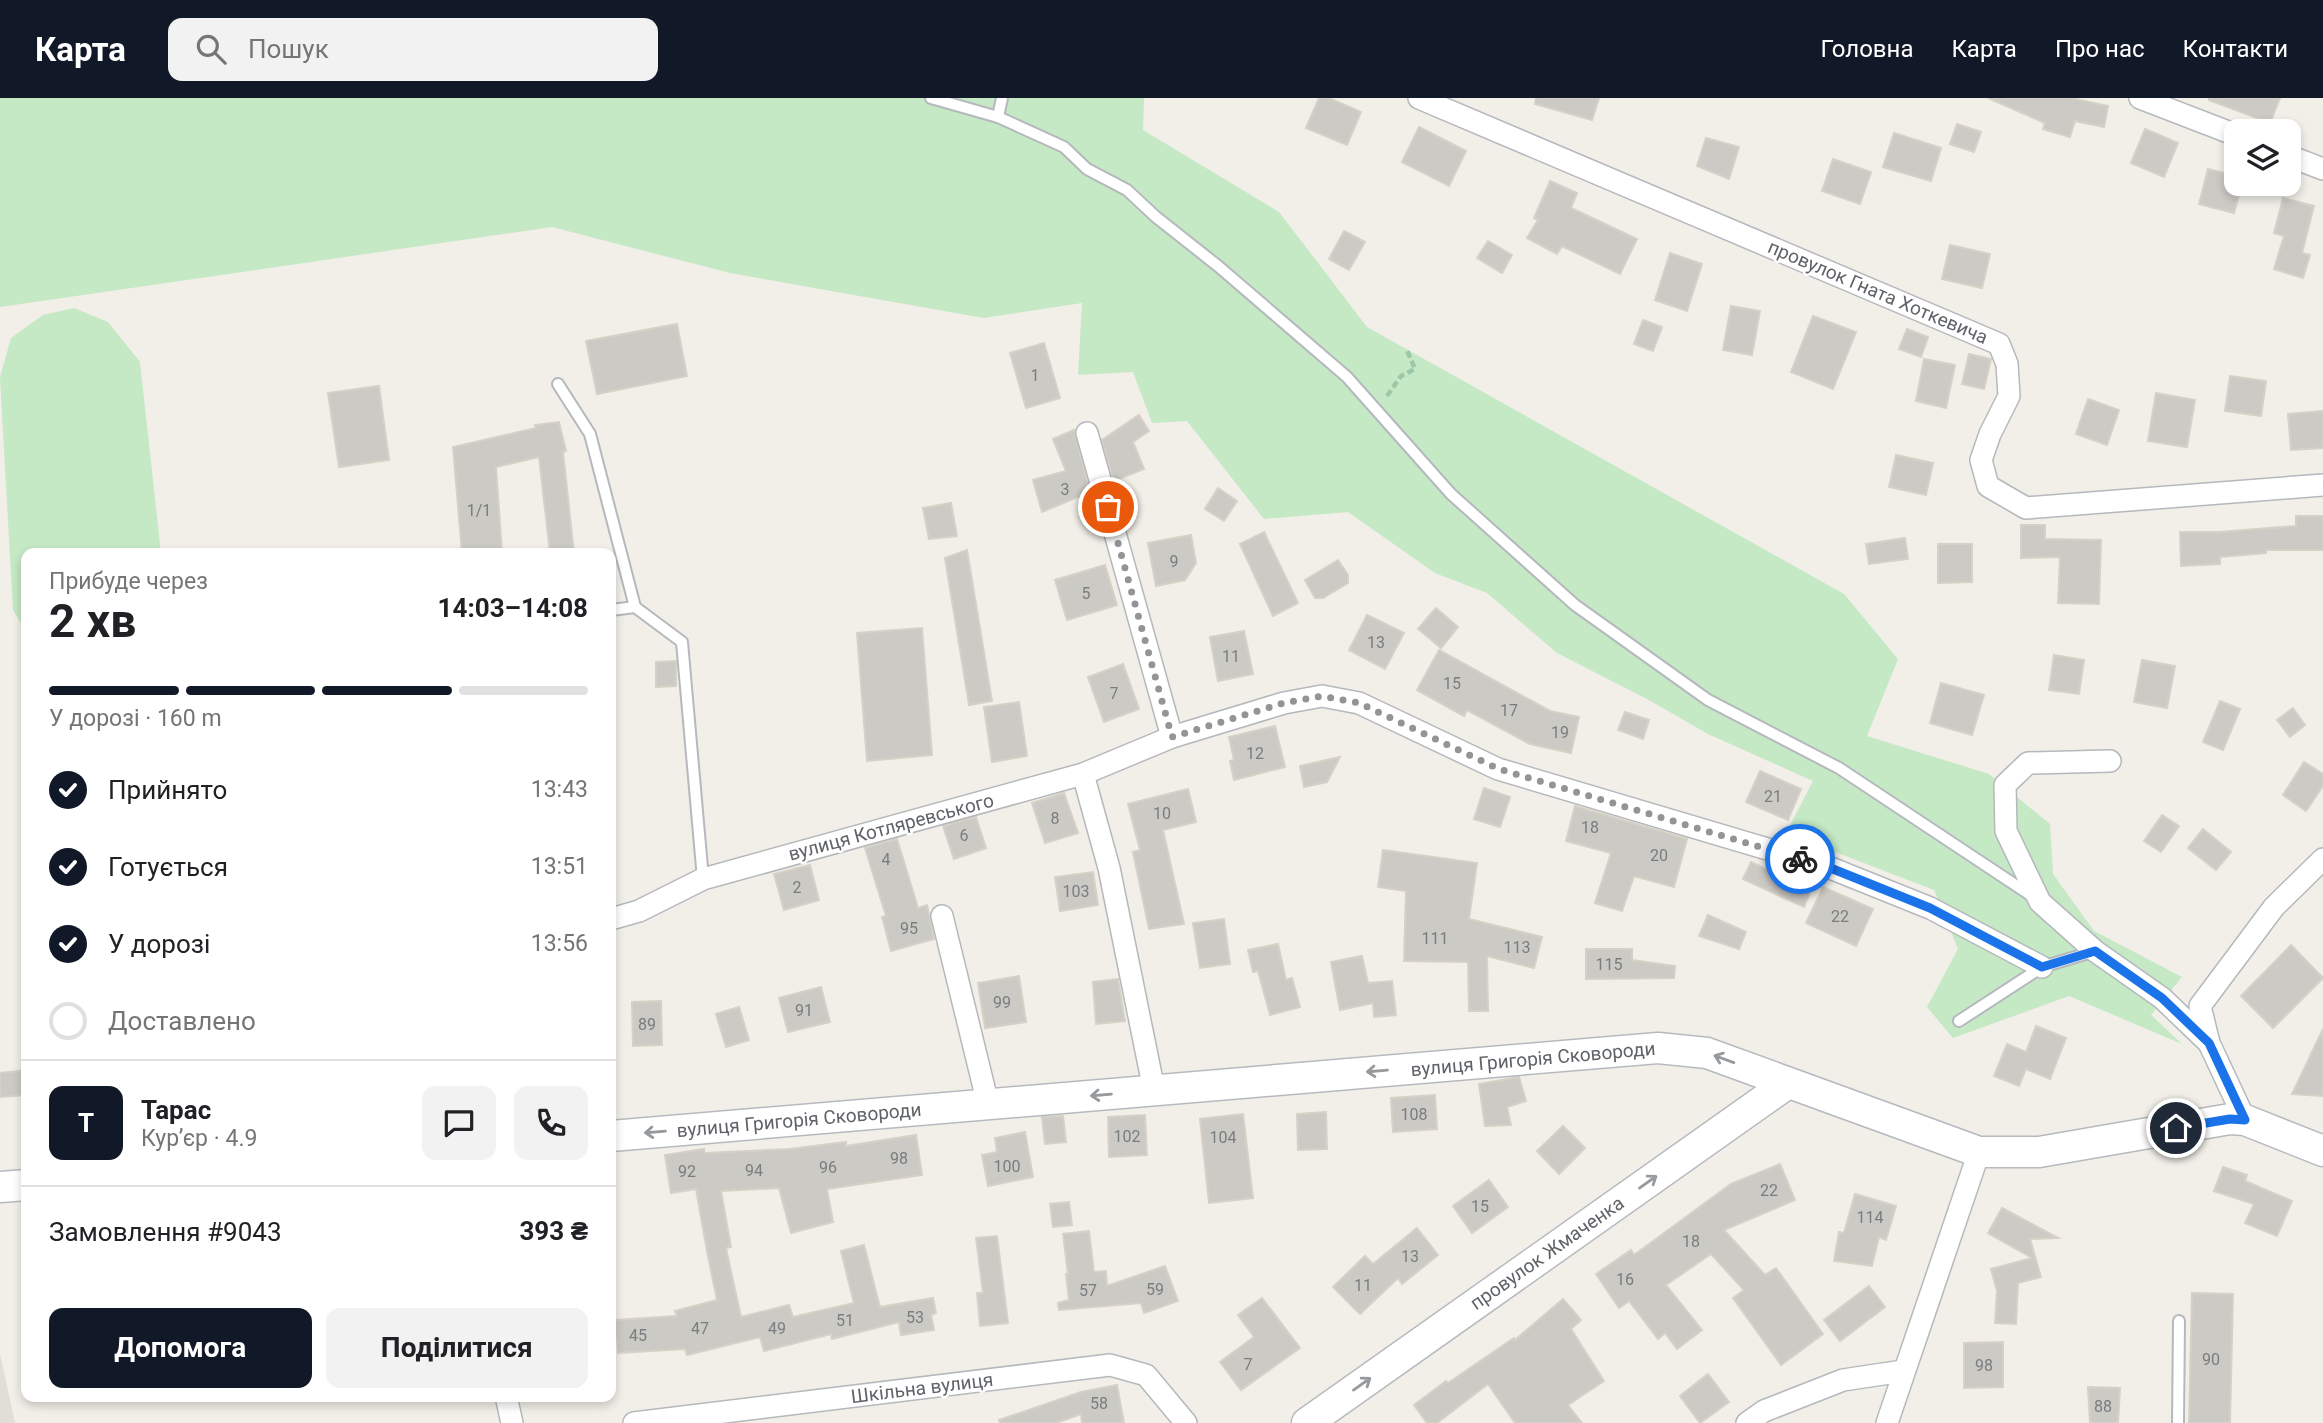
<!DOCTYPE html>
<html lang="uk">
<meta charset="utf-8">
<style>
:root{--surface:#fff;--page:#f2f2f2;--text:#202124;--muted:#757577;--line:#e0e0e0;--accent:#111827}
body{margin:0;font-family:Roboto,sans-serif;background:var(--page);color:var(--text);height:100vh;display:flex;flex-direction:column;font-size:26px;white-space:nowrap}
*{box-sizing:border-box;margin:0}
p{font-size:23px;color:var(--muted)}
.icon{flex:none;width:38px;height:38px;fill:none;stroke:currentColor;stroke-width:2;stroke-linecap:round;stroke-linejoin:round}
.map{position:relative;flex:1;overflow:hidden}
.sheet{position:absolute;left:21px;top:450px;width:595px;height:854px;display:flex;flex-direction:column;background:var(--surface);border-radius:14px;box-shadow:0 4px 10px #0003}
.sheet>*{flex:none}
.tools{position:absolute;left:2224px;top:21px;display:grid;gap:14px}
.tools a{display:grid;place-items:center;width:77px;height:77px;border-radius:14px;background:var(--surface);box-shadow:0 4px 10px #0003;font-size:35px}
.pin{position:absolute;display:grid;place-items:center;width:60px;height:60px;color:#fff;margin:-30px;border:4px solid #fff;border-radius:50%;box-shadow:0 2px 7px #0007}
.courier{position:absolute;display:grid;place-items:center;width:70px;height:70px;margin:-35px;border:5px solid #1a73e8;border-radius:50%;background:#fff;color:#222;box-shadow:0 2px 9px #0007}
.headline em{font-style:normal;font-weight:700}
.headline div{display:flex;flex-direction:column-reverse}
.headline{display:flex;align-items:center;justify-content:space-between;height:119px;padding:0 28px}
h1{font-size:46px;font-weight:700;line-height:52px}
.bar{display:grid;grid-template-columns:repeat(4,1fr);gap:10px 7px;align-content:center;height:84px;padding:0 28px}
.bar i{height:9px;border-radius:5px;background:var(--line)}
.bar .selected{background:var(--accent)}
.bar p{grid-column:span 4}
.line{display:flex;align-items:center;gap:18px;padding:0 28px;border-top:2px solid var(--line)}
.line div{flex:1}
.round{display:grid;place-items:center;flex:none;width:74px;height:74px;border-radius:14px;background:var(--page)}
ol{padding:0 28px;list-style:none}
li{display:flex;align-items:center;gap:21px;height:77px}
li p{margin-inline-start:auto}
li .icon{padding:7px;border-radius:50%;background:var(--accent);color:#fff;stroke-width:4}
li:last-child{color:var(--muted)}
li i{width:38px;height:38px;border:4px solid var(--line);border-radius:50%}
.button{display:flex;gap:14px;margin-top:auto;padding:14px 28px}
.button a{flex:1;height:80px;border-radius:14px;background:var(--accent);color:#fff;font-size:28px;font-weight:700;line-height:80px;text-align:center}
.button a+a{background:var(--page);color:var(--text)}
header{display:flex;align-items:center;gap:42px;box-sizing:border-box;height:98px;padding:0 35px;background:var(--accent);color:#fff}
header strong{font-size:33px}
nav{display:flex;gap:38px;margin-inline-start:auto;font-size:24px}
.search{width:490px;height:63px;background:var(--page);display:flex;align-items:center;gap:18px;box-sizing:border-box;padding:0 24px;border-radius:14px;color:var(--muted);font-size:26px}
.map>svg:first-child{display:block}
</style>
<header>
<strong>Карта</strong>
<div class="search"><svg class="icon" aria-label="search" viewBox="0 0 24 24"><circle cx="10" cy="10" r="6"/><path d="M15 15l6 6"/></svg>Пошук</div>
<nav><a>Головна</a><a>Карта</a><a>Про нас</a><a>Контакти</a></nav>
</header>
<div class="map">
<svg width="2323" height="1325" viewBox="0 0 2323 1325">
<rect width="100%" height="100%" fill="#f1efe8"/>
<polygon fill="#e1ded6" points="0,1256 15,1325 0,1325"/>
<g fill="#c5e8c5">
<polygon points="0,0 1144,0 1143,32 1279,114 1367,229 1844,496 1898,561 1867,638 1989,676 2050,726 2053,776 2094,833 2182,879 2151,917 2182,946 2069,898 1953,940 1927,909 1958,851 1934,792 1786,735 1813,683 1708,636 1647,601 1557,555 1487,495 1435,475 1348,414 1264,421 1187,323 1152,325 1133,274 1078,277 1082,205 984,220 730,175 552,129 0,209"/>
<polygon points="74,210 108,224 140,264 161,455 26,455 26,534 13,512 0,279 11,240 43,217"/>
</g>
<g fill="#cccac5" stroke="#d6d1c6" stroke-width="2">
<polygon points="1319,0 1329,0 1361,14 1347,47 1306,30"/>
<polygon points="1536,0 1599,0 1592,22 1535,6"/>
<polygon points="1988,0 2071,0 2108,8 2104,29 2075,23 2070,39 2043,31 2045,25"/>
<polygon points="2209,0 2280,0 2270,25 2209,2"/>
<polygon points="1957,26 1981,34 1974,54 1950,46"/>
<polygon points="1419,29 1466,53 1449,88 1402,64"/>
<polygon points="2145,31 2178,45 2164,79 2131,65"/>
<polygon points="1894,35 1941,50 1931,83 1883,69"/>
<polygon points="1706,40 1739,49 1729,81 1697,68"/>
<polygon points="1833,61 1871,74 1860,106 1822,93"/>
<polygon points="2208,71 2236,78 2236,86 2242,86 2234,115 2199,106"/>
<polygon points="1550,83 1577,95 1571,110 1637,141 1620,176 1562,148 1557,156 1527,140 1538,122 1534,120"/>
<polygon points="2283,100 2314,108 2302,155 2310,157 2303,180 2274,171 2284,138 2274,135"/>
<polygon points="1344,133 1365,144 1349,172 1329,161"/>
<polygon points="1488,143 1512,157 1502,175 1477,160"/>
<polygon points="1950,147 1990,156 1982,190 1942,181"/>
<polygon points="1670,155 1702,166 1687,213 1655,202"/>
<polygon points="1731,208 1760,213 1752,257 1723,252"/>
<polygon points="1813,218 1856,234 1833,291 1791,274"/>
<polygon points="1643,222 1662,229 1653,253 1634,246"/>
<polygon points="677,226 687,278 597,296 586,243"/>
<polygon points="1907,231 1928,239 1921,259 1899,251"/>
<polygon points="1044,245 1060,300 1026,310 1010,255"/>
<polygon points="1969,256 1991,261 1984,291 1962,286"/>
<polygon points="1924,261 1955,267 1946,310 1916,303"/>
<polygon points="2230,278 2266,283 2261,318 2225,313"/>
<polygon points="379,288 389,362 339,369 328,295"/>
<polygon points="2156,295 2195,302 2187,349 2148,343"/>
<polygon points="2088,301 2119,312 2107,347 2076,336"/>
<polygon points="2323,313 2323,350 2291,352 2288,316"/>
<polygon points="1139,317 1149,333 1133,344 1144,371 1114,383 1102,342"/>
<polygon points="559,324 566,353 563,354 574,455 550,455 539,359 496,369 502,455 462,455 453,349 536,330 535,327"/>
<polygon points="1074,332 1090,394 1042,414 1033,382 1066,373 1053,341"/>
<polygon points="1896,357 1933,365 1926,397 1889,389"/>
<polygon points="1218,390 1237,403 1224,423 1205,411"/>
<polygon points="951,405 957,438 929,441 923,410"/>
<polygon points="2296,418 2323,418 2323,452 2266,452 2266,455 2220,459 2220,466 2181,468 2180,434 2219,434 2296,428"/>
<polygon points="2021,427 2045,427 2045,441 2101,442 2099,506 2058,505 2060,459 2021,460"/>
<polygon points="1264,434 1298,505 1273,518 1240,446"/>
<polygon points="1191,437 1196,465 1185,482 1156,488 1148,445"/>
<polygon points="1905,440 1908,461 1869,466 1866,446"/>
<polygon points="1938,446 1972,446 1972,484 1938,485"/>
<polygon points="967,452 992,603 969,607 945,460"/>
<polygon points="1338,462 1348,477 1348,485 1323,500 1315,500 1305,482"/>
<polygon points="1105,467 1117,507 1067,522 1055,482"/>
<polygon points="1436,510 1458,529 1441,550 1418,531"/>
<polygon points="1367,517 1404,535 1385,571 1349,552"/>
<polygon points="922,530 932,657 867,663 857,535"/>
<polygon points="1244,533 1253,576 1218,583 1210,539"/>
<polygon points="1439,552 1550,613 1579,619 1571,655 1530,646 1467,612 1464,618 1417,592"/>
<polygon points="2054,557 2084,562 2079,596 2049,592"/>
<polygon points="2142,562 2175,568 2167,610 2134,604"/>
<polygon points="676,563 676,588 656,589 656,564"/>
<polygon points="1123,566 1139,611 1104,624 1088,579"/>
<polygon points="1941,585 1984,597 1972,637 1930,625"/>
<polygon points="2220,603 2240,611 2223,652 2203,644"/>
<polygon points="1019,604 1027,658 992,664 984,609"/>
<polygon points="2293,610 2305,627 2290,639 2277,622"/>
<polygon points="1625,614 1649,622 1643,641 1618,632"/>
<polygon points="1275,628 1285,669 1234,682 1230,663 1234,662 1229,639"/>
<polygon points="1340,659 1327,684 1304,689 1300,668"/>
<polygon points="2304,664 2323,676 2323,688 2306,713 2283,697"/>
<polygon points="1760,673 1801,691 1788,722 1746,704"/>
<polygon points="1484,690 1510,699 1500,729 1474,721"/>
<polygon points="1188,691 1196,724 1163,732 1184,826 1149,831 1133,754 1140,752 1128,706"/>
<polygon points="1064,695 1078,735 1045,745 1032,705"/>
<polygon points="1575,708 1687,741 1674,789 1634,778 1622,813 1595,805 1611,755 1566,743"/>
<polygon points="2162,717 2179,728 2161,754 2144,743"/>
<polygon points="976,719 986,750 954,761 943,728"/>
<polygon points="2203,731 2231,754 2216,772 2188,750"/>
<polygon points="897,741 918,810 927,807 934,841 891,853 882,819 886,818 865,750"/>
<polygon points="1383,752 1477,765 1469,821 1542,839 1534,870 1487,858 1488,913 1469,913 1468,864 1404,863 1406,793 1378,789"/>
<polygon points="1751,764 1811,792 1804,809 1743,781"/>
<polygon points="810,767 819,802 784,812 774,776"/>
<polygon points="1093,774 1098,807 1060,813 1055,779"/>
<polygon points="1823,789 1873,811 1856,848 1806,825"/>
<polygon points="1708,817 1746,834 1739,851 1699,838"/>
<polygon points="1224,821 1230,866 1200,870 1193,825"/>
<polygon points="1278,846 1286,882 1292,880 1300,909 1270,917 1258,873 1253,874 1248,852"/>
<polygon points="2291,847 2323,880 2273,930 2241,898"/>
<polygon points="1586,851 1632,851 1632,862 1675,868 1674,880 1586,881"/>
<polygon points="1362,858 1368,885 1392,883 1396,917 1374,919 1373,905 1340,912 1331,864"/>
<polygon points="1019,878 1026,924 985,930 978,885"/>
<polygon points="1118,881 1125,923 1096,926 1093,884"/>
<polygon points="821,889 830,924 788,934 779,900"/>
<polygon points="661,903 662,947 633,948 632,904"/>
<polygon points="739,909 749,942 726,949 716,916"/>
<polygon points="2036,928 2066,940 2050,981 2026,971 2019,988 1994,978 2007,946 2026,954"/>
<polygon points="2323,931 2323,998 2292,996"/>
<polygon points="26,972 26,997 0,999 0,975"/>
<polygon points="1519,979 1526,1003 1507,1009 1511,1027 1485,1028 1479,986"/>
<polygon points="1435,997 1437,1031 1393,1034 1391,1000"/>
<polygon points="1326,1014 1327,1051 1298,1052 1297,1016"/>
<polygon points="1243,1016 1253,1100 1209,1105 1200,1021"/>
<polygon points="1145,1017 1147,1057 1109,1059 1108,1019"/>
<polygon points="1063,1018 1066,1044 1045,1046 1042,1019"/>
<polygon points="1563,1028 1585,1050 1559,1076 1537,1053"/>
<polygon points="1025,1034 1033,1079 988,1088 982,1057 997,1054 995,1040"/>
<polygon points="916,1037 922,1077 827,1091 833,1124 791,1135 779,1090 721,1093 731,1149 726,1150 741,1219 789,1207 793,1219 854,1205 841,1153 864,1147 880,1209 933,1200 936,1215 931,1217 934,1232 901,1237 899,1224 832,1241 831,1236 764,1253 760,1239 687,1257 685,1251 618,1255 616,1222 677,1218 675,1213 717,1202 707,1153 696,1091 671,1095 665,1057 704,1051 704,1055 790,1051 846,1044 846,1048"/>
<polygon points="1780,1066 1795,1102 1724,1132 1765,1177 1776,1170 1823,1236 1781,1267 1733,1200 1744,1192 1711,1156 1666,1187 1702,1232 1677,1251 1665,1235 1658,1241 1629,1203 1619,1210 1596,1176 1631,1152 1634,1157 1731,1086"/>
<polygon points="2223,1069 2247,1077 2245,1083 2292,1103 2277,1138 2245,1125 2254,1106 2214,1093"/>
<polygon points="1489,1082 1508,1109 1472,1135 1453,1108"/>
<polygon points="1855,1096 1896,1108 1886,1142 1879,1139 1872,1168 1834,1163 1839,1134 1844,1135"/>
<polygon points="1069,1104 1072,1127 1053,1129 1050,1106"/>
<polygon points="2002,1110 2058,1140 2030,1141 2041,1179 2018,1185 2016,1226 1995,1225 1997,1193 1991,1171 2032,1160 1988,1135"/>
<polygon points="1417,1130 1438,1157 1402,1186 1398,1180 1360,1216 1333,1189 1365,1158 1373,1166"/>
<polygon points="1089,1133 1094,1174 1106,1173 1107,1188 1165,1168 1178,1203 1144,1215 1141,1205 1059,1212 1058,1205 1069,1202 1066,1176 1068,1176 1063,1136"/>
<polygon points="997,1138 1008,1225 980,1228 977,1195 983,1195 976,1140"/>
<polygon points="1869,1188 1885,1209 1840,1243 1824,1222"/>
<polygon points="2192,1195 2233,1196 2230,1325 2189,1325"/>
<polygon points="1262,1200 1300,1250 1241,1292 1220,1264 1254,1239 1238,1217"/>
<polygon points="1563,1201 1581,1222 1571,1231 1604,1283 1568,1307 1582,1325 1515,1325 1488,1286 1437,1325 1427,1325 1414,1307 1446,1283 1448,1285 1514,1240 1515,1242"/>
<polygon points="2003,1244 2003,1289 1964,1290 1964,1245"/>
<polygon points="1708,1276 1729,1304 1700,1325 1680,1298"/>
<polygon points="1117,1287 1124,1325 1082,1325 1081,1316 1056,1325 1000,1325 999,1322 1081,1294"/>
<polygon points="2088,1289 2120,1290 2118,1325 2090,1325"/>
</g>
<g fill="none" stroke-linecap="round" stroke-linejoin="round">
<defs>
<g id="lane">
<polyline points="931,0 998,19 1064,49 1087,71 1127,92 1156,119 1218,168 1347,279 1451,396 1575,507 1708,602 1839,670 2035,800"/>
<polyline points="998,19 1002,0"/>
<polyline points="558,286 590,336 635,509"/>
<polyline points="611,512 635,509 682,544 703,781"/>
<polyline points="1959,923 2042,869 2095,853"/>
<polyline points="2178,1325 2179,1223"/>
</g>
<g id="street">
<polyline points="1419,0 1999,246 2007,266 2009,298 1990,336 1981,362 1988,388 2026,410 2323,387"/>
<polyline points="2140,0 2236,37"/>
<polyline points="2289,58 2323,71"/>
<polyline points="1087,335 1172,639"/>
<polyline points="2110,663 2028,665 2005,687 2006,733 2040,804 2095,853 2162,900 2209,945"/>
<polyline points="1083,676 1109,770 1154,992"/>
<polyline points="942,818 988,1006"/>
<polyline points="611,821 639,813 703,781 1083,676 1172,639 1284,605 1322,598 1359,605 1498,671 1828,769 1930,810 2042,869"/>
<polyline points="2245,1022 2209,945 2200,908 2274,809 2323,761"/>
<polyline points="506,1298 512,1325"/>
<polyline points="634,1325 1110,1267 1146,1277 1186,1325"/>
<polyline points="1747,1325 1764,1313 1843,1282 1903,1273"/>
<polyline points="1887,1325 1979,1054"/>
</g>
<g id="secondary">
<polyline points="611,1038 1658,950 1707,955 1979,1054 2039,1054 2230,1021 2245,1022 2323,1053"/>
<polyline points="0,1089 26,1087"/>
<polyline points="1307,1325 1788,985"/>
</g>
</defs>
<use href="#lane" stroke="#b5b8bc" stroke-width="14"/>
<use href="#street" stroke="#b5b8bc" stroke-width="24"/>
<use href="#secondary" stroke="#b6babf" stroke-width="33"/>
<polyline stroke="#9cc7a9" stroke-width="4.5" stroke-dasharray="7 3.5" stroke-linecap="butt" points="1387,298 1401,278 1415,271 1406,250"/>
<use href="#lane" stroke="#fff" stroke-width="10"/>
<use href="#street" stroke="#fff" stroke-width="21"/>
<use href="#secondary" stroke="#fff" stroke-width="30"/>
</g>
<defs><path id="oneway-shaft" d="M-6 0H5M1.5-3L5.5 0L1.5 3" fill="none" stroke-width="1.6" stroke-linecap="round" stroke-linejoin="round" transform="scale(1.75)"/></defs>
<g stroke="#979a9d">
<use href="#oneway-shaft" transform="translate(1724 961) rotate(-160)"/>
<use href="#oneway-shaft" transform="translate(1377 973) rotate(175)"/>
<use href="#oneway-shaft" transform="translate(1101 997) rotate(175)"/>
<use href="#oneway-shaft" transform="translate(655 1034) rotate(175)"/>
<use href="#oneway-shaft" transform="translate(1648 1084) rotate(-35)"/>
<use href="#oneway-shaft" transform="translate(1362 1286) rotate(-35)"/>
</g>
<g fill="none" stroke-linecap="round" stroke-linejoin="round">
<polyline stroke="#929495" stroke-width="7" stroke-dasharray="0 12.6" points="1108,409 1172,639 1284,605 1322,598 1359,605 1499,671 1800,761"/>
<polyline stroke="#1a73e8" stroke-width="9" points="1800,761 1828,769 1930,810 2042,869 2095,853 2162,900 2209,945 2245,1022 2230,1021 2176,1030"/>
</g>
<g text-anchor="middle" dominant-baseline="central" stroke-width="5" stroke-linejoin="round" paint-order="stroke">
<g font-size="16" fill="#7a7d7f">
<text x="1035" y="277">1</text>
<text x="1065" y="391">3</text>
<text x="479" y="412">1/1</text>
<text x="1174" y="463">9</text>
<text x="1086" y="495">5</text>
<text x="1376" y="544">13</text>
<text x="1231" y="558">11</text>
<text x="1452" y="585">15</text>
<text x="1114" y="595">7</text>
<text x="1509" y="612">17</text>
<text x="1560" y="634">19</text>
<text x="1255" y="655">12</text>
<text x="1773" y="698">21</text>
<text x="1162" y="715">10</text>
<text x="1055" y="720">8</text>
<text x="1590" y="729">18</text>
<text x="964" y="737">6</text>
<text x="1659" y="757">20</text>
<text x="886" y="761">4</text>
<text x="797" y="789">2</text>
<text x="1076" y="793">103</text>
<text x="1840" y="818">22</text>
<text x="909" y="830">95</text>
<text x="1435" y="840">111</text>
<text x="1517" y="849">113</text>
<text x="1609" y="866">115</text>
<text x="1002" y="904">99</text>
<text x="804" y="912">91</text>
<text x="647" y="926">89</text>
<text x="1414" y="1016">108</text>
<text x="1127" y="1038">102</text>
<text x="1223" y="1039">104</text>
<text x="899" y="1060">98</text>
<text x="1007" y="1068">100</text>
<text x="828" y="1069">96</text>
<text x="754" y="1072">94</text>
<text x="687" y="1073">92</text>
<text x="1769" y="1092">22</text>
<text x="1480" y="1108">15</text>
<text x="1870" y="1119">114</text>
<text x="1691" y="1143">18</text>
<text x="1410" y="1158">13</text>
<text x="1625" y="1181">16</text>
<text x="1363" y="1187">11</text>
<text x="1155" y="1191">59</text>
<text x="1088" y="1192">57</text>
<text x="915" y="1219">53</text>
<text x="845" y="1222">51</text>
<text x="700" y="1230">47</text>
<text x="777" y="1230">49</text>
<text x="638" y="1237">45</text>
<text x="2211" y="1261">90</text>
<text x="1248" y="1266">7</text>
<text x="1984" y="1267">98</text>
<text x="1099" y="1305">58</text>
<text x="2103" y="1308">88</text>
</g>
<g font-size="19" fill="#5f6368" stroke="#fff">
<text transform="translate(1878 194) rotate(23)">провулок Гната Хоткевича</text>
<text transform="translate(891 729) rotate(-15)">вулиця Котляревського</text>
<text transform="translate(1533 961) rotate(-5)">вулиця Григорія Сковороди</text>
<text transform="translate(799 1022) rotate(-5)">вулиця Григорія Сковороди</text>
<text transform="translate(1547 1155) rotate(-35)">провулок Жмаченка</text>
<text transform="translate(922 1290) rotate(-7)">Шкільна вулиця</text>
</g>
</g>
</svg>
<div class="tools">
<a><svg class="icon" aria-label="layers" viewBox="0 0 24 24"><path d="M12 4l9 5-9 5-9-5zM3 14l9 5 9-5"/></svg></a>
</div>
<div class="pin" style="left:1108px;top:409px;background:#ea580c"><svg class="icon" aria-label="bag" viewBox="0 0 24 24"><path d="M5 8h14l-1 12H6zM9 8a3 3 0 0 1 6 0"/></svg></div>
<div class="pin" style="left:2176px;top:1030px;background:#1f2937"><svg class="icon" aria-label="home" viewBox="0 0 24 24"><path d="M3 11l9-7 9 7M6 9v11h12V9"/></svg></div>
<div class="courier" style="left:1800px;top:761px"><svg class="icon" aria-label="bike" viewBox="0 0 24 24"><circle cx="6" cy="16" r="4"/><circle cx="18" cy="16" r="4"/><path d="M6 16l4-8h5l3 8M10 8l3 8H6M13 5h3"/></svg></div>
<section class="sheet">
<div class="headline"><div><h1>2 хв</h1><p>Прибуде через</p></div><em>14:03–14:08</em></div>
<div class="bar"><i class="selected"></i><i class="selected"></i><i class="selected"></i><i></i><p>У дорозі · 160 m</p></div>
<ol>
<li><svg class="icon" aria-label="check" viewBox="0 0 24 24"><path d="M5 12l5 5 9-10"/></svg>Прийнято<p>13:43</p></li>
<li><svg class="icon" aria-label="check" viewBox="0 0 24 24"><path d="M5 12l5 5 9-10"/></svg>Готується<p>13:51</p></li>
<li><svg class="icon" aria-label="check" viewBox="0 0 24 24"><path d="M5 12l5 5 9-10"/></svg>У дорозі<p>13:56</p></li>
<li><i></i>Доставлено</li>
</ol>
<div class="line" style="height:126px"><b class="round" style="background:var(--accent);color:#fff">Т</b><div><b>Тарас</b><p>Кур’єр · 4.9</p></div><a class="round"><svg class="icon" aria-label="chat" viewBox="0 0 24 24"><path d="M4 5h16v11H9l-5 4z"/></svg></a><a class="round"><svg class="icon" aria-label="phone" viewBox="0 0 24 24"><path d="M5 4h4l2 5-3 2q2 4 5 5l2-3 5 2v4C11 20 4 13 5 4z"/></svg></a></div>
<div class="line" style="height:91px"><div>Замовлення #9043</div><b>393 ₴</b></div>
<div class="button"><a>Допомога</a><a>Поділитися</a></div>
</section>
</div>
